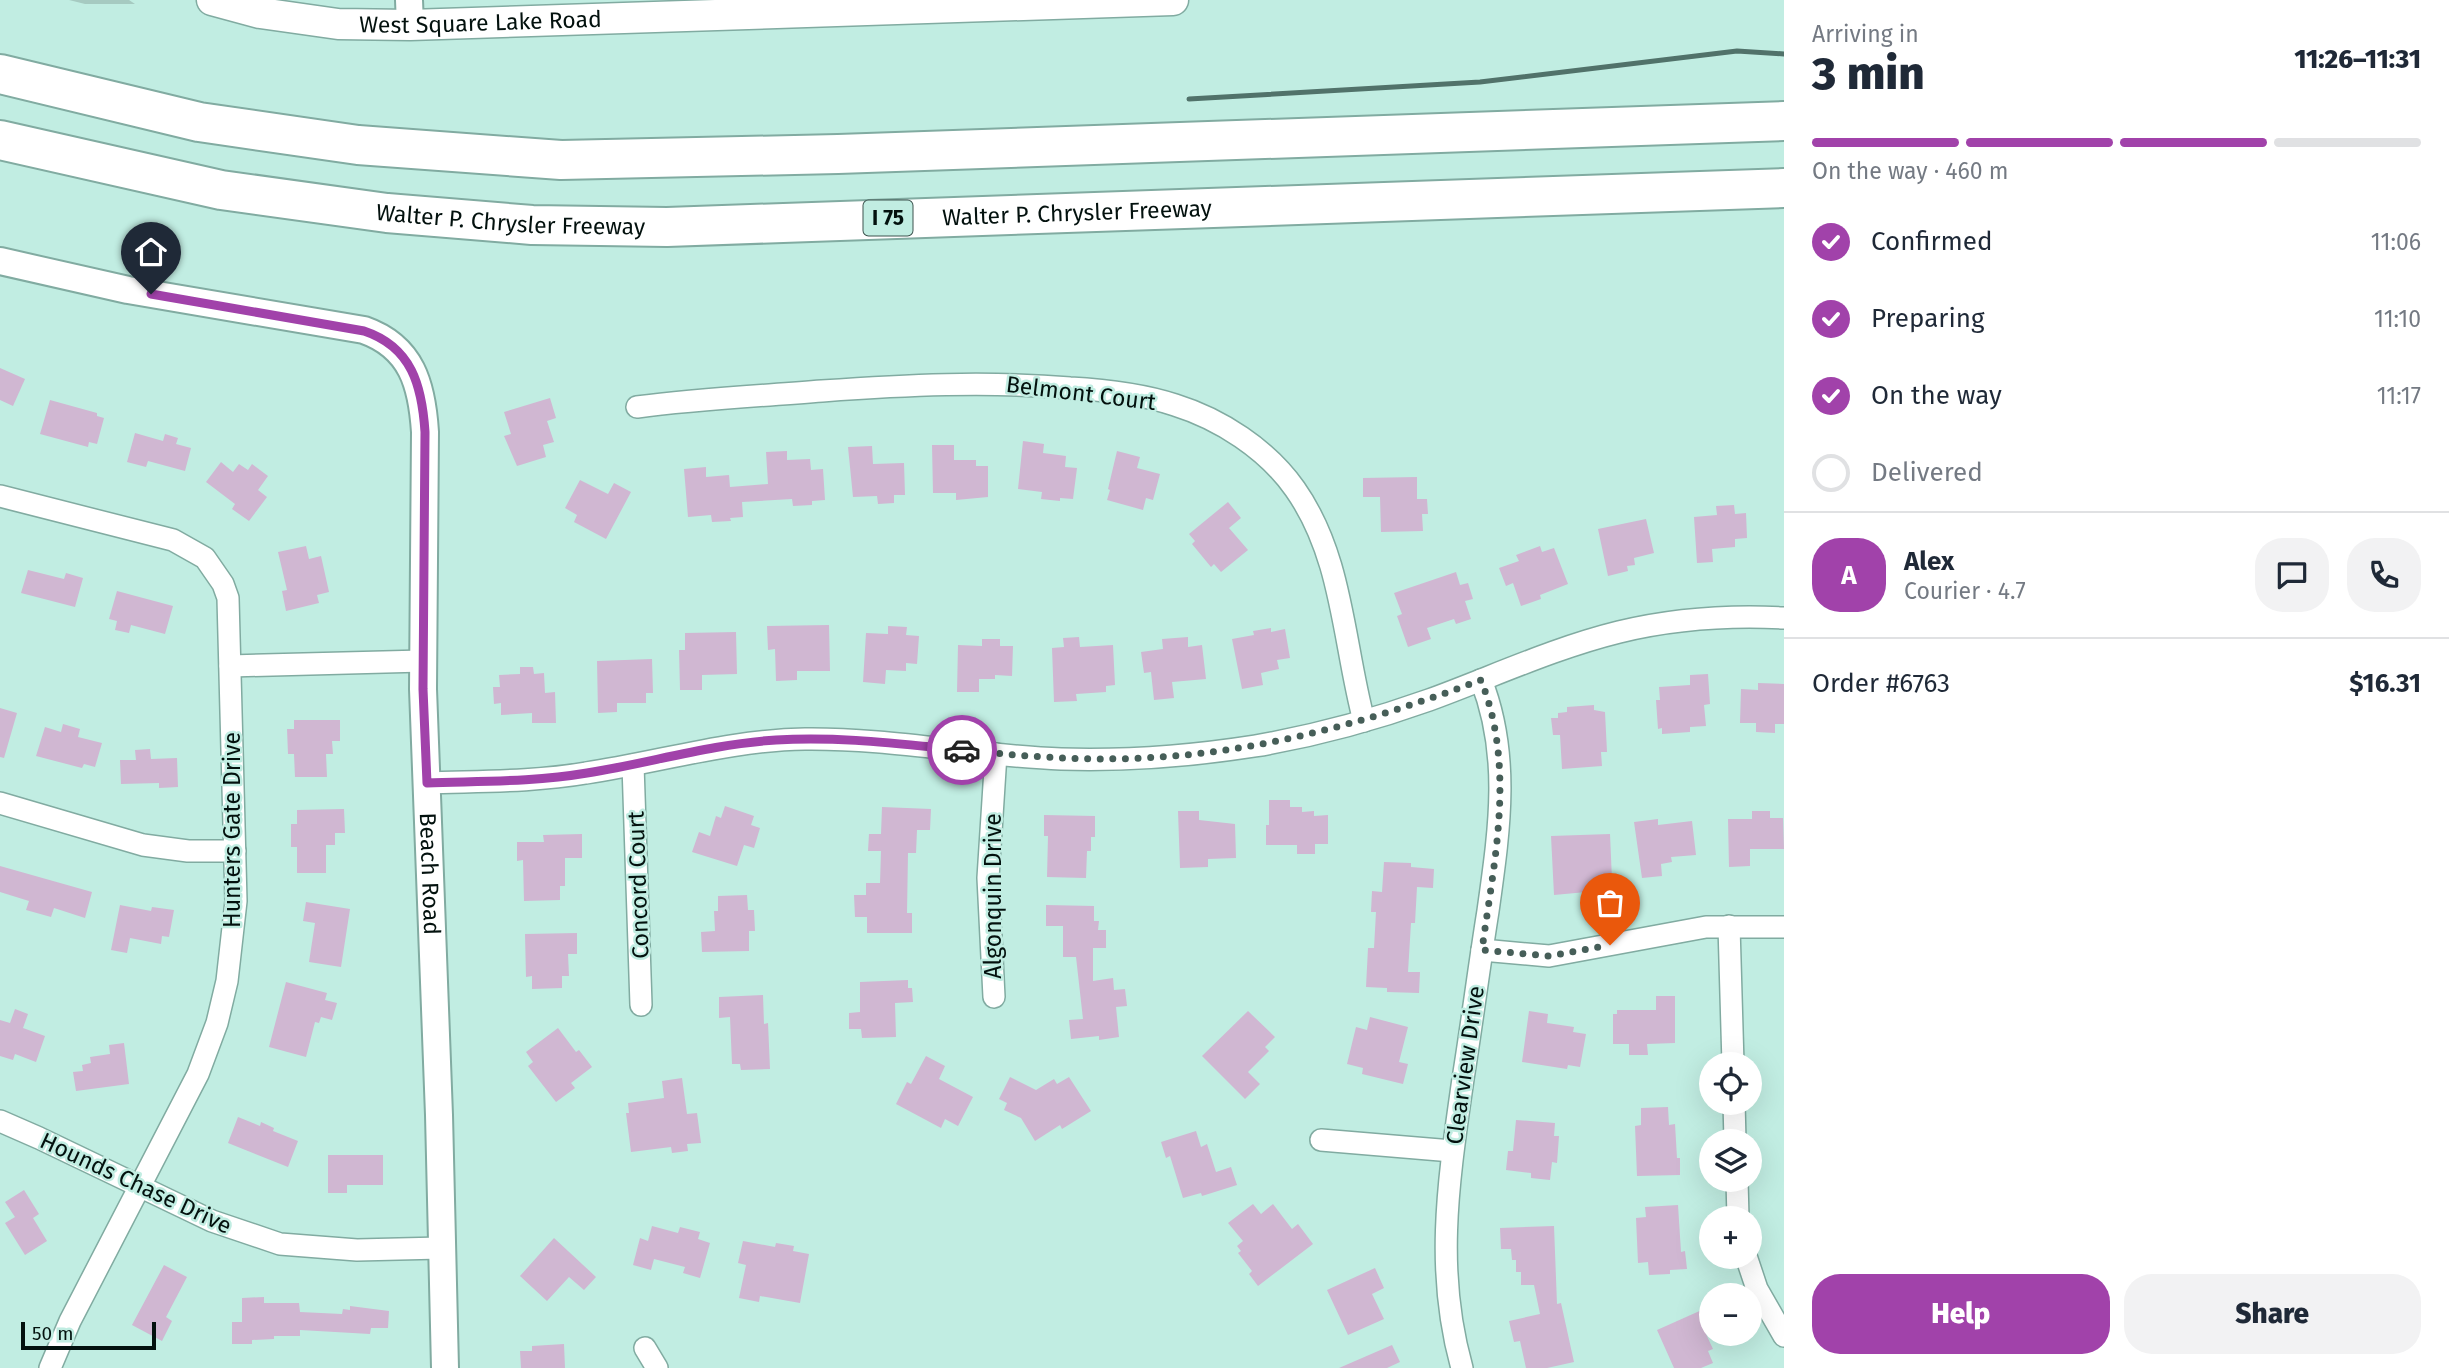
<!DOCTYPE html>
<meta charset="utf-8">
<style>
:root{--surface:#fff;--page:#f2f2f3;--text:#1f2937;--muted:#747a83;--line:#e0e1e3;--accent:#a142aa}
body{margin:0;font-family:"Fira Sans",sans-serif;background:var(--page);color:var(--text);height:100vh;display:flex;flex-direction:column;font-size:26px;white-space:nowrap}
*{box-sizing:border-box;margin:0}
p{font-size:23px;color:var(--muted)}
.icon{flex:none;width:38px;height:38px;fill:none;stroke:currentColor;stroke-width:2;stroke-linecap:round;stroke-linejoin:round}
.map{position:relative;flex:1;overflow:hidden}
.sheet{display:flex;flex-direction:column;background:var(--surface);width:665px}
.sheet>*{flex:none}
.buttons{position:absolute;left:1699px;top:1052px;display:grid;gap:14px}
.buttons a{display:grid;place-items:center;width:63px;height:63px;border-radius:50%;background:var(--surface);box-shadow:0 7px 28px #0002;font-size:35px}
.scale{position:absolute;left:21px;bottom:18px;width:135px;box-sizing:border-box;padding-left:7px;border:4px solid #03110e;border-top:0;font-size:19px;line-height:24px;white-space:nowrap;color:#03110e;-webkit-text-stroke:5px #c1ede2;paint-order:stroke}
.pin{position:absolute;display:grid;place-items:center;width:60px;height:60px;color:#fff;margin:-72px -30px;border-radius:50% 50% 50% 0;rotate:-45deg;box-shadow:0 0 7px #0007}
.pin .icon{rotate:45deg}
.courier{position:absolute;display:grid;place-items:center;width:70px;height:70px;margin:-35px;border:5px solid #a142aa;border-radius:50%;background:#fff;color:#222;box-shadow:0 2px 9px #0007}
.summary em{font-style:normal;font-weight:800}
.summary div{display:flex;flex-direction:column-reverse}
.summary{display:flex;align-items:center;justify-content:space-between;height:119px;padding:0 28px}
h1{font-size:46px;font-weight:800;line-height:52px}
.bar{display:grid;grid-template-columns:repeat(4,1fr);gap:10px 7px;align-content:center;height:84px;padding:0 28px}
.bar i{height:9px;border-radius:5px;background:var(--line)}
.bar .on{background:var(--accent)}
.bar p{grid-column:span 4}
.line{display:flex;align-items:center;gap:18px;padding:0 28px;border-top:2px solid var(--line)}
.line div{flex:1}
.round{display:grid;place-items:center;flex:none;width:74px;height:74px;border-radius:28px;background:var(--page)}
ol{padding:0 28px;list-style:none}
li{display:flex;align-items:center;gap:21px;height:77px}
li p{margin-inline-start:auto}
li .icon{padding:7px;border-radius:50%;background:var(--accent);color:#fff;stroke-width:4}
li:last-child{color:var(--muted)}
li i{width:38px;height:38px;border:4px solid var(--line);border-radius:50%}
.action{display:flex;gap:14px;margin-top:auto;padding:14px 28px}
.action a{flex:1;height:80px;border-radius:28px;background:var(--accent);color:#fff;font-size:28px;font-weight:800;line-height:80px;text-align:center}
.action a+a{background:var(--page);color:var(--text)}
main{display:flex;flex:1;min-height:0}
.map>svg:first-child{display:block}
</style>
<main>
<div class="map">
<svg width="1784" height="1368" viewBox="0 0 1784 1368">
<rect width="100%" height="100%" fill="#c1ede2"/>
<polygon fill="#a6cac1" points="69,0 129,0 135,4 85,4"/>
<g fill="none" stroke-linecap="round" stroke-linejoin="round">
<polyline stroke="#51726a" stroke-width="5" points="1189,99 1480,82 1737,51 1784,54"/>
</g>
<g fill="#d0b7d2">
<polygon points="0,368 25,379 13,406 0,400"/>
<polygon points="550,398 556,418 547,421 554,442 543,445 546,457 517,466 504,436 511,434 504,412"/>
<polygon points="50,400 97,413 97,416 104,418 97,444 89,442 88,447 40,434"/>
<polygon points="135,433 163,441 165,434 178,438 176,444 191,448 185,471 148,461 146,467 127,462"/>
<polygon points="1023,441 1044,444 1043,453 1066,456 1065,467 1077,468 1073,499 1060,498 1060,501 1041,499 1042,492 1018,489"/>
<polygon points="932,445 954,445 954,460 976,460 976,466 988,466 988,497 956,500 956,493 933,493"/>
<polygon points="872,446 873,464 904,463 905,495 894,495 894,503 878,504 877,496 853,497 848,447"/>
<polygon points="787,451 787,460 810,459 811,470 823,469 825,500 812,501 812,505 793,506 792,499 742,502 743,517 730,518 731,521 712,522 711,515 688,517 684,469 706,467 706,477 729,475 730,487 768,484 766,452"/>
<polygon points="1117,451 1140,457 1137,468 1160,474 1153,500 1146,498 1143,510 1107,500 1110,490 1108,489"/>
<polygon points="221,462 233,472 239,464 248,470 252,464 268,476 258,490 267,497 249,521 232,509 235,504 206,482"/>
<polygon points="1417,477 1417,499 1427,499 1428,514 1422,514 1423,531 1381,532 1380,497 1363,497 1363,478"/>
<polygon points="580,480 608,494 614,483 631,492 606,539 574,522 577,515 565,508"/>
<polygon points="1228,502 1241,518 1229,528 1248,550 1221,572 1214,564 1211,567 1192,544 1195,541 1189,534"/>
<polygon points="1734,505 1735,514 1746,513 1747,538 1735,539 1735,547 1712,549 1713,562 1697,563 1694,517 1717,515 1716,506"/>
<polygon points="1646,519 1654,553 1634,558 1635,565 1627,566 1628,571 1608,576 1598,529"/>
<polygon points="306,546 309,559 321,556 329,592 317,595 319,603 286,611 282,591 287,590 278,552"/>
<polygon points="1540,546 1542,552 1554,548 1568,584 1540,595 1541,599 1521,606 1513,583 1506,586 1499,568 1519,561 1516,555"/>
<polygon points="28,570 64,579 66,573 83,578 75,607 21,593"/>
<polygon points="1456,572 1460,585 1468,583 1473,599 1465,601 1471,619 1456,624 1454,619 1427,628 1431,639 1408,647 1397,616 1402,614 1394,593"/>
<polygon points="117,591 173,606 165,634 131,625 129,633 115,630 117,621 109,619"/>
<polygon points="829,625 830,671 797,671 797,680 776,681 775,649 768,650 767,626"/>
<polygon points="888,626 907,627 906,635 919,636 917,664 906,663 906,671 886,670 885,684 863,682 866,633 888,634"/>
<polygon points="1271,628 1271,632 1285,629 1290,658 1277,660 1279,669 1261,673 1263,685 1242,689 1232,639 1254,635 1253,631"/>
<polygon points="736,632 737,674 702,675 702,690 680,690 679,650 685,650 685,633"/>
<polygon points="1079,637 1080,647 1113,645 1115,685 1106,686 1106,692 1076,694 1077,701 1054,702 1052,648 1064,647 1063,638"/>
<polygon points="1188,637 1188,647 1202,645 1206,679 1172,682 1174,698 1154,700 1151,672 1144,673 1141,652 1163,649 1162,639"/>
<polygon points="982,639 1000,639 1000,646 1013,646 1012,676 995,675 995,679 979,679 979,692 957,692 958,645 982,646"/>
<polygon points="652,659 653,693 646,693 646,703 617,703 617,712 598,713 597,661"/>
<polygon points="520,667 533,667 534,674 544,673 545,693 555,692 556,723 532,723 532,713 501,715 501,703 494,704 493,687 500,687 499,675 520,674"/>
<polygon points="1708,674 1710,704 1704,705 1706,726 1690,727 1690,732 1662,734 1662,728 1658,729 1656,700 1660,700 1659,687 1690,685 1690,675"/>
<polygon points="1758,683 1784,684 1784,724 1775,724 1775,733 1756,732 1756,723 1740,723 1741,689 1758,690"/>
<polygon points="1594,705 1594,710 1605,712 1607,752 1601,752 1602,766 1562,769 1560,735 1553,735 1551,718 1558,718 1558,713 1567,712 1567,707"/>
<polygon points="0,708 17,713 4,758 0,757"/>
<polygon points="294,720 340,720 340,741 332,741 333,754 326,754 327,777 295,777 294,754 288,754 287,729 294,729"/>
<polygon points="63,724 80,729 78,737 102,743 95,767 84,764 82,768 36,756 45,727 61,732"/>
<polygon points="150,749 151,759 177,758 178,787 159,788 159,783 121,784 120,760 136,760 135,750"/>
<polygon points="1269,800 1290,800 1290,807 1302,807 1302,812 1314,811 1314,816 1328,815 1328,844 1315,844 1315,854 1297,854 1297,845 1266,845 1266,825 1269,825"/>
<polygon points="725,806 754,816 751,825 760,828 754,848 744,845 737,866 692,852 699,832 710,836 716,816 721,818"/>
<polygon points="882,807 931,809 930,830 917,830 916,853 908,853 907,913 912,913 912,933 867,933 867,917 855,917 854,895 866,895 866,883 880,883 881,851 868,851 869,834 881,834"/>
<polygon points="344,809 345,833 335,833 335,845 326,845 326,873 297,873 297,847 291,847 291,824 297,824 297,810"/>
<polygon points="1178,811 1199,811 1199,820 1235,824 1236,858 1208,859 1208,867 1180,868"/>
<polygon points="1752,811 1770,811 1770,818 1783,818 1784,849 1750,849 1750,866 1729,867 1728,819 1752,819"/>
<polygon points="1044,815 1095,816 1095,837 1091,837 1091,851 1087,851 1086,878 1047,877 1048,836 1044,836"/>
<polygon points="1658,819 1658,825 1692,821 1696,855 1671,857 1672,862 1661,864 1662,876 1642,878 1634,822"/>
<polygon points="582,834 582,858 565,858 565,886 560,886 560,900 524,901 523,860 517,861 517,842 544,842 543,835"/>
<polygon points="1610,834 1612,880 1607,880 1608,890 1554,895 1551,836"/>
<polygon points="1384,862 1411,863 1411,867 1434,869 1433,888 1417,887 1415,923 1411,923 1408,972 1420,972 1419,993 1387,992 1387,988 1366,987 1368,948 1374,948 1376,912 1371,912 1372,891 1382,892"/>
<polygon points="0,866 92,892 85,918 54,908 51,917 26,910 29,901 0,892"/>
<polygon points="747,895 748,910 754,910 755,931 749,931 749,951 702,952 701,932 715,931 714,911 718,911 718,896"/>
<polygon points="306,902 350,909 341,967 309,962 315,923 303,921"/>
<polygon points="120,905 151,911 152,907 174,910 169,937 162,936 161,944 130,938 127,953 111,950"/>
<polygon points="1046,905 1094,906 1094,921 1099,921 1098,930 1106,930 1106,948 1093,948 1093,981 1113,978 1114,990 1125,989 1127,1006 1116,1007 1119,1037 1099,1040 1099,1036 1071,1039 1069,1020 1083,1019 1076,957 1063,957 1063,926 1046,926"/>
<polygon points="577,933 577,954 568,954 569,976 562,976 562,988 532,989 532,976 526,977 525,934"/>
<polygon points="908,980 908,988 912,988 913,1002 895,1003 896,1037 862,1038 861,1029 849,1029 849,1013 860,1012 860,982"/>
<polygon points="286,982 327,993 325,1000 337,1003 332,1020 321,1017 319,1023 315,1022 306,1057 269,1047"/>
<polygon points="763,995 764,1024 768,1023 770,1069 741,1070 740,1064 732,1064 730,1017 719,1018 719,997"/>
<polygon points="1656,996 1675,996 1675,1043 1647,1044 1648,1055 1629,1055 1629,1044 1613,1044 1613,1014 1617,1014 1617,1010 1656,1010"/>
<polygon points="15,1009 28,1014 23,1028 45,1036 36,1062 15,1054 13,1060 0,1056 0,1020 10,1023"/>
<polygon points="1248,1011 1275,1037 1265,1047 1269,1051 1248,1072 1260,1084 1245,1099 1202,1056"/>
<polygon points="1529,1011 1548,1014 1547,1023 1574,1027 1573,1032 1586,1034 1580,1067 1568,1065 1567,1069 1522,1062"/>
<polygon points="1370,1017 1408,1027 1399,1062 1408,1064 1403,1084 1362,1074 1363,1068 1347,1064 1356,1027 1367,1030"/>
<polygon points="558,1028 576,1052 579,1050 592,1067 571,1083 575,1088 556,1102 528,1066 533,1062 526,1052"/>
<polygon points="124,1043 129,1084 76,1091 73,1072 83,1071 82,1065 91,1063 90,1057 110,1054 109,1045"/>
<polygon points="926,1056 945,1066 939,1079 973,1097 958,1126 945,1119 941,1128 896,1104 907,1082 911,1084"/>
<polygon points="1010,1077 1036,1090 1054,1079 1057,1084 1069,1077 1091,1111 1062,1129 1060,1125 1035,1141 1021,1118 1004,1110 1007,1103 999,1099"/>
<polygon points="682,1078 687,1114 697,1113 701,1143 687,1144 688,1151 672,1153 671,1147 631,1152 626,1113 629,1113 628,1103 664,1098 662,1081"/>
<polygon points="1668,1107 1669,1125 1675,1124 1677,1158 1680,1158 1680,1175 1637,1176 1635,1126 1641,1125 1641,1108"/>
<polygon points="238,1117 260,1126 261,1122 274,1128 273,1131 298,1141 288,1167 228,1143"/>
<polygon points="1516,1120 1555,1123 1554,1136 1559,1136 1557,1163 1552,1162 1550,1180 1531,1178 1531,1173 1506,1170 1508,1151 1513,1151"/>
<polygon points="1196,1131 1201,1147 1207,1144 1216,1172 1231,1167 1237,1185 1202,1196 1201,1193 1183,1198 1170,1156 1166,1158 1161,1142"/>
<polygon points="328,1155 383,1155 383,1185 347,1185 347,1193 328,1193"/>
<polygon points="24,1190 39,1214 33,1218 47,1241 25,1255 5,1223 15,1217 5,1202"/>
<polygon points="1253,1204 1261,1214 1273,1204 1292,1229 1298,1224 1313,1244 1258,1286 1249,1274 1252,1271 1238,1253 1241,1251 1237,1246 1243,1241 1228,1223"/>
<polygon points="1678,1205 1681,1252 1685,1251 1687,1269 1670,1270 1670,1274 1649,1275 1648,1262 1638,1263 1636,1218 1646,1217 1645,1207"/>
<polygon points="652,1226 678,1233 680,1227 700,1232 698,1239 710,1243 700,1278 683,1273 685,1267 654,1259 651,1270 633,1265 640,1238 648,1241"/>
<polygon points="1554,1226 1557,1304 1561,1303 1574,1362 1547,1368 1526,1368 1520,1341 1514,1342 1509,1321 1540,1314 1534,1285 1521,1285 1521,1272 1516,1272 1516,1260 1512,1260 1511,1249 1501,1249 1500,1228"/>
<polygon points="554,1238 596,1277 584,1290 569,1277 547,1301 520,1276"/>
<polygon points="743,1241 775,1247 776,1243 794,1246 793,1251 809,1254 800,1303 760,1296 759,1302 739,1298 746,1265 738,1263"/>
<polygon points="164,1265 187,1277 166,1317 172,1321 162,1341 132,1325"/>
<polygon points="1375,1268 1384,1288 1372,1294 1384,1319 1348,1335 1327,1290"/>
<polygon points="264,1297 264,1303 299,1303 300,1312 342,1314 343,1309 350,1310 350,1306 389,1311 388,1328 371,1328 370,1334 300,1330 300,1336 274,1336 274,1339 252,1340 252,1344 232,1344 232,1322 242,1322 242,1298"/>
<polygon points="1704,1309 1712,1326 1712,1332 1706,1334 1713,1349 1708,1351 1713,1363 1701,1368 1674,1368 1657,1330"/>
<polygon points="564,1344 565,1368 521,1368 520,1351 532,1351 532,1346"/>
<polygon points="1392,1345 1400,1362 1387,1368 1339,1368"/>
</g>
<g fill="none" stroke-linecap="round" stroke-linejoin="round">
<defs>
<g id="minor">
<path d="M 637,407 C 698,399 760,396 822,391 C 905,385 987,381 1070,388 C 1105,390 1142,394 1175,405 C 1220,419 1267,449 1295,489 C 1343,557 1343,642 1364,721"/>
<polyline points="0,496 173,540 205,558 223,584 228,598 236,901 227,981 217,1023 198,1074 70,1321 50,1368"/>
<polyline points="230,666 423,661"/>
<polyline points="633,765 641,1005"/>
<path d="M 427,783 C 480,781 534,782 586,773 C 660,762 730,740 805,739 C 891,738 976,756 1061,759 C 1126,761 1191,756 1255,746 C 1314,736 1373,720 1429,700 C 1492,677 1554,648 1619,632 C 1673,619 1728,615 1784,618"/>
<polyline points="0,803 143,845 188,851 235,851"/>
<polyline points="1729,926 1733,1064"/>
<polyline points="1482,950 1549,956 1706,927 1784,927"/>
<polyline points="994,997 988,878 996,754"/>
<polyline points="1734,1102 1735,1141"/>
<polyline points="0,1121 39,1138 212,1221 280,1244 357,1250 441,1248"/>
<polyline points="1321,1140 1452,1151"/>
<polyline points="1737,1180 1738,1218"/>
<polyline points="1746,1256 1757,1289 1784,1336"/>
<polyline points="645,1348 657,1368"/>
<path d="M 1462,1368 C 1434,1269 1449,1178 1463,1079 C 1472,1023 1479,967 1488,911 C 1499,832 1511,756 1481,680"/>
</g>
<g id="tertiary">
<polyline points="409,0 410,25"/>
<path id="s1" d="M 0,261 L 128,290 L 364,330 C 412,347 422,385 425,432 L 423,689 L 439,1115 L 445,1368"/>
</g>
<g id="secondary">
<path id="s2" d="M 212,0 L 260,13 L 338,24 L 410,25 L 1173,0"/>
</g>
<g id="motorway">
<polyline points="0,74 199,122 358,145 561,160 838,154 1784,121"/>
<path id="s3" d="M 0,140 L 221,190 L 387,213 L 532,225 L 667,227 L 1784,188"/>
</g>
</defs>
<use href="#minor" stroke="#81aba1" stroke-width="24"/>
<use href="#tertiary" stroke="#81aba1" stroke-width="30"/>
<use href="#secondary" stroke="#81aba1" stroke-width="33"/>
<use href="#motorway" stroke="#81aba1" stroke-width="42"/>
<use href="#minor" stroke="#fff" stroke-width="21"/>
<use href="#tertiary" stroke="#fff" stroke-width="26"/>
<use href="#secondary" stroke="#fff" stroke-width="30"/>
<use href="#motorway" stroke="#fff" stroke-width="38"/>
</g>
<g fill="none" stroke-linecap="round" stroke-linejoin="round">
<path stroke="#465e58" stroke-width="7" stroke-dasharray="0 12.6" d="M 962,750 C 1022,756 1081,761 1142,758 C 1260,753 1372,721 1481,680 C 1516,769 1494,860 1482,950 L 1549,956 L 1610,945"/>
<path stroke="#a142aa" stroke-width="9" d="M 151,294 L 364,331 C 412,347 422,386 425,432 L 423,689 L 427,783 C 481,781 534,782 587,773 C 650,763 711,744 776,740 C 838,736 900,744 962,750"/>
</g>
<g text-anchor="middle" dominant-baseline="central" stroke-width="5" stroke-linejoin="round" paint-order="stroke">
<rect fill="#c1ede2" stroke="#3c534e" stroke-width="2" x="863.5" y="200.5" width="49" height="35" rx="5"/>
<g font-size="21" font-weight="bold" fill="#03110e">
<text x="888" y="218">I 75</text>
</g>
<g font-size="23" fill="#03110e" stroke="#c1ede2">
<text stroke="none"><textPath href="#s2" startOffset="271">West Square Lake Road</textPath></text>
<text stroke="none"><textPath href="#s3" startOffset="1085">Walter P. Chrysler Freeway</textPath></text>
<text stroke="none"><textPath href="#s3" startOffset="518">Walter P. Chrysler Freeway</textPath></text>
<text transform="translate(1081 393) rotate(7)">Belmont Court</text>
<text transform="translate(232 830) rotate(-90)">Hunters Gate Drive</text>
<text stroke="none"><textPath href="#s1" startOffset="940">Beach Road</textPath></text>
<text transform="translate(638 885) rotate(-92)">Concord Court</text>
<text transform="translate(993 896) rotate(-90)">Algonquin Drive</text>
<text transform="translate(1465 1065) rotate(-82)">Clearview Drive</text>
<text transform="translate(136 1183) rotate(25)">Hounds Chase Drive</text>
</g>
</g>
</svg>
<div class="buttons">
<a><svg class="icon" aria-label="locate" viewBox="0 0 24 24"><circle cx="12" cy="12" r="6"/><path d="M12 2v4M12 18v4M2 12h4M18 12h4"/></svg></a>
<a><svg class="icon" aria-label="layers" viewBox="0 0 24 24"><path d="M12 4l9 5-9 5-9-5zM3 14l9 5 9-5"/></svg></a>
<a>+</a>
<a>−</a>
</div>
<div class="scale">50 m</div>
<div class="pin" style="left:1610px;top:945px;background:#ea580c"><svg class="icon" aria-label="bag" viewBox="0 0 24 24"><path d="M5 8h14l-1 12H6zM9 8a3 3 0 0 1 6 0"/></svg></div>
<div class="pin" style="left:151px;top:294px;background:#1f2937"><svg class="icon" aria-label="home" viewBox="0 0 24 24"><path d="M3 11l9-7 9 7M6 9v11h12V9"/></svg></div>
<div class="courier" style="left:962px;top:750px"><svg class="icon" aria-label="car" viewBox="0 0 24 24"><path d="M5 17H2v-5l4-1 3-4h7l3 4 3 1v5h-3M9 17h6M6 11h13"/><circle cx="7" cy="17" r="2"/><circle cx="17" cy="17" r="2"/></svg></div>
</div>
<section class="sheet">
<div class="summary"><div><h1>3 min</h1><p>Arriving in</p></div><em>11:26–11:31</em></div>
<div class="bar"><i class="on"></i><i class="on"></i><i class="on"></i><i></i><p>On the way · 460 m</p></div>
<ol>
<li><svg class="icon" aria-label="check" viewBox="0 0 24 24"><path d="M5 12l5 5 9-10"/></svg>Confirmed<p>11:06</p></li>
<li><svg class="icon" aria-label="check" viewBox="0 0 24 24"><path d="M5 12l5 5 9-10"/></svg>Preparing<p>11:10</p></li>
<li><svg class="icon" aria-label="check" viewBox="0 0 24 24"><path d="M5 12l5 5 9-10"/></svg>On the way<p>11:17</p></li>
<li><i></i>Delivered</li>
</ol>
<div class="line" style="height:126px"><b class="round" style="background:var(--accent);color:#fff">A</b><div><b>Alex</b><p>Courier · 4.7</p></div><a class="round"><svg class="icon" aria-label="chat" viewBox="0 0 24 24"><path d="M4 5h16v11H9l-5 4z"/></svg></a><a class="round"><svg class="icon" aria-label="phone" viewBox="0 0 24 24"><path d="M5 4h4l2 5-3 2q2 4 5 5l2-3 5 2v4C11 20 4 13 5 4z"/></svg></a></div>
<div class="line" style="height:91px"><div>Order #6763</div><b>$16.31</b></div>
<div class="action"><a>Help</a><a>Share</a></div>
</section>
</main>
